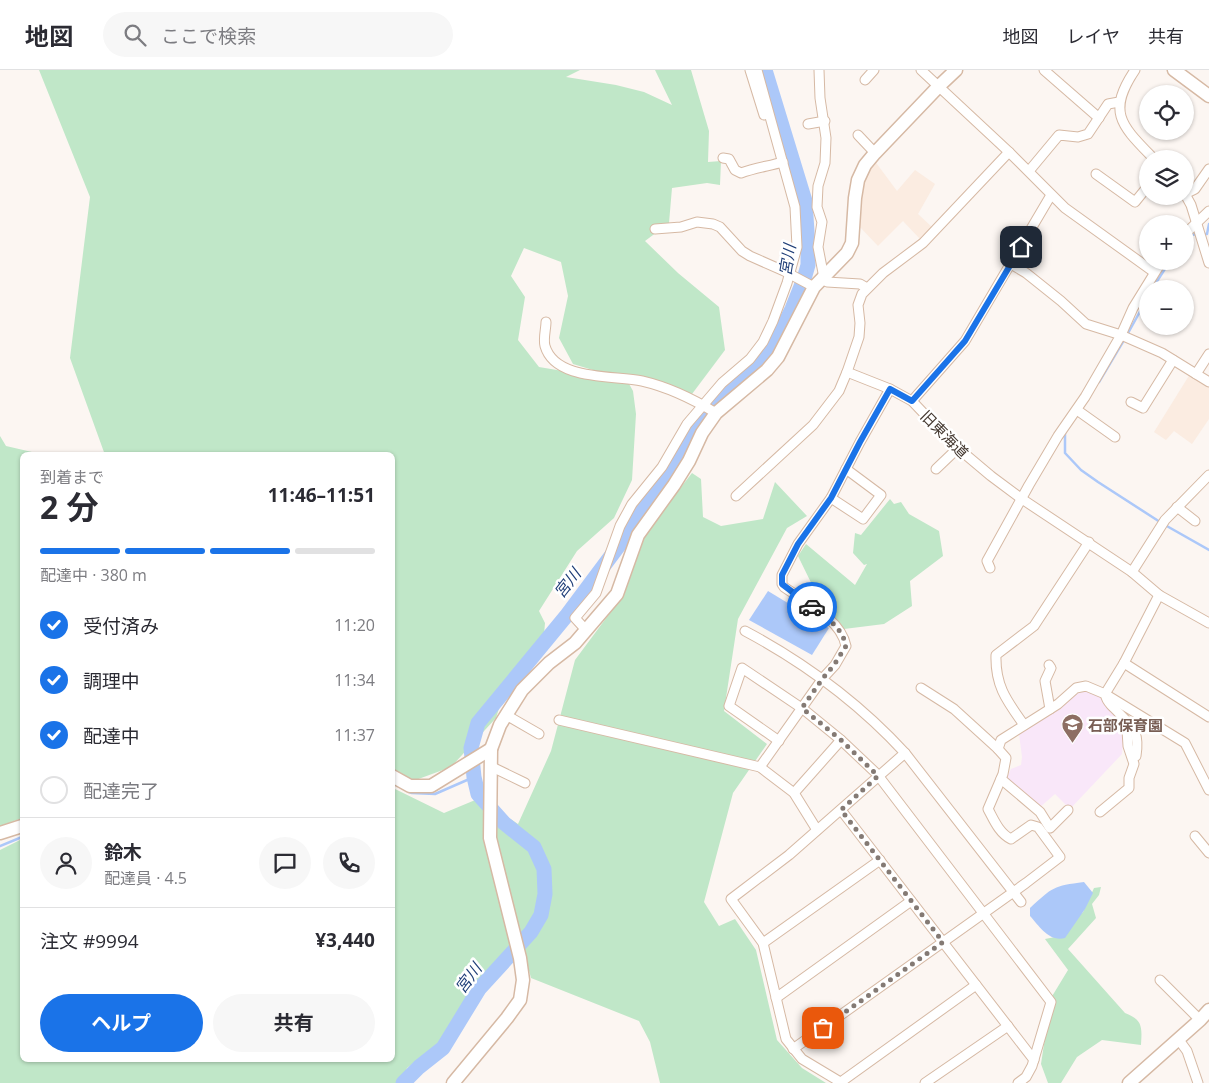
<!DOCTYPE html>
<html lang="ja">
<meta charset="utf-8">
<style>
:root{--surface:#fff;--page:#f7f7f7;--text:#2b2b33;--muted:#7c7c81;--line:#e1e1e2;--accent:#1a73e8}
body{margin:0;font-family:"Open Sans","Noto Sans JP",sans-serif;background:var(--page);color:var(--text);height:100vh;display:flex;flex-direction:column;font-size:19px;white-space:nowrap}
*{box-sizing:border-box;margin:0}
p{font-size:16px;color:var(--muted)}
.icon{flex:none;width:28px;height:28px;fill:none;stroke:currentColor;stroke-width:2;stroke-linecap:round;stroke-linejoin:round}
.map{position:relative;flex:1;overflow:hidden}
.panel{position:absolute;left:20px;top:382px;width:375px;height:610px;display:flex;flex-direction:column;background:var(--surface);border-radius:8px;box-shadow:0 1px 4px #0004}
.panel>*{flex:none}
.fabs{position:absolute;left:1139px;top:15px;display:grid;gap:10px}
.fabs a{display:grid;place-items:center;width:55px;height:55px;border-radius:50%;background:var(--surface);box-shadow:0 1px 4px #0004;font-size:25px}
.pin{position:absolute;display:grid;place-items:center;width:42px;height:42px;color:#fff;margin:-21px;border-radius:10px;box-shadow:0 2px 8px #0006}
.courier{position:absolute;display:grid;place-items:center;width:50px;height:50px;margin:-25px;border:4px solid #1a73e8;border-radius:50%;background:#fff;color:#222;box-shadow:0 1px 6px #0007}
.headline em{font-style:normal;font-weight:700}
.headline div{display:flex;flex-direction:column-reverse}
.headline{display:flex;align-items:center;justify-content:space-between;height:85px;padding:0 20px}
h1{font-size:32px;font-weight:700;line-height:38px}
.bar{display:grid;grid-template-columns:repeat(4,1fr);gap:8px 5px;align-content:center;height:60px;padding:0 20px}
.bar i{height:6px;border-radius:4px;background:var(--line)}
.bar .on{background:var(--accent)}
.bar p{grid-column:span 4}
.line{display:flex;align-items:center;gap:12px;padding:0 20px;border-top:1px solid var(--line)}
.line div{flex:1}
.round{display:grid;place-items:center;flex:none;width:52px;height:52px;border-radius:26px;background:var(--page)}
ol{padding:0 20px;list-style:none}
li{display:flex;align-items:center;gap:15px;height:55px}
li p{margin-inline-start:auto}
li .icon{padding:5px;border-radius:50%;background:var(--accent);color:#fff;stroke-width:4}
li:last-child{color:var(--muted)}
li i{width:28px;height:28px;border:2px solid var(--line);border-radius:50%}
.button{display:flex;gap:10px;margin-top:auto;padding:10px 20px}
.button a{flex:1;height:58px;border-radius:30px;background:var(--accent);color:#fff;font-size:20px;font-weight:700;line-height:58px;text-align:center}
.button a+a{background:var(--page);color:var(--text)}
header{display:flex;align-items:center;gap:30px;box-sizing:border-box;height:70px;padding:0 25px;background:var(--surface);border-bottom:1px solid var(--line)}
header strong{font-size:24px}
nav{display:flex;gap:28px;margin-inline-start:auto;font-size:18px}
.search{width:350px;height:45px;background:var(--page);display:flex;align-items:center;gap:12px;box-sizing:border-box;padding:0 18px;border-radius:28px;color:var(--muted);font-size:19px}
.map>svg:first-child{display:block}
</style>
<header>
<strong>地図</strong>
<div class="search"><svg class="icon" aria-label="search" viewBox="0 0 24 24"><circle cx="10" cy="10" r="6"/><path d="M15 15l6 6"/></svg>ここで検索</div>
<nav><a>地図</a><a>レイヤ</a><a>共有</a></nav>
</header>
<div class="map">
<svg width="1209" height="1013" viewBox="0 0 1209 1013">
<rect width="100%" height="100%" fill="#fcf6f2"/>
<g fill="#fbece1">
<polygon points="874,90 897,121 915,100 935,114 918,144 933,158 920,169 903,151 878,176 859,156 861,113"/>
<polygon points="1190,304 1209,316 1209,349 1192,374 1174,361 1166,370 1154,362"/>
</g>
<polygon fill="#f9e7f9" points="1087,620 1101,626 1117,644 1124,658 1122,684 1070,739 1055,724 1038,739 1006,709 1011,699 1021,695 1022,687 1019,664 1061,638 1076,621"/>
<g fill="#c0e7c8">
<polygon points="39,0 580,0 566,7 616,15 644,22 672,35 655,0 691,0 709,61 708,92 721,91 720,115 707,113 672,118 669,153 645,171 678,203 719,237 725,280 692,324 638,307 606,304 573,294 559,268 568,226 561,192 524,178 511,206 525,227 518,270 539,297 628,312 633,321 636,344 632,410 614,448 577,481 539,541 545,553 544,565 508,610 496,648 451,697 413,711 393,700 392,385 105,385 70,288 90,127"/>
<polygon points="0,366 6,376 45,385 22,385 22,748 0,756"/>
<polygon points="692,403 701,409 703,447 721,456 763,449 775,412 807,446 787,458 738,549 724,641 767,674 733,723 704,832 719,856 735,849 756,880 777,970 802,998 826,1013 660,1013 650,972 639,951 531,908 514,845 512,876 438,973 407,998 401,1013 0,1013 0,780 22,769 22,990 392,990 393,718 444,743 480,728 518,754 551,681 575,590 624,524 642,467"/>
<polygon points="890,429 894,434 901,432 909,444 939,461 943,486 910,511 912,536 884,554 844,559 839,552 817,535 820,531 798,486 806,474 855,515 867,494 864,495 853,483 855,463 861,465"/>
<path d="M 1101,817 L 1099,825 L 1092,834 L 1096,848 L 1068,879 L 1125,943 C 1143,950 1142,957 1141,975 L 1102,970 L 1077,987 L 1061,1013 L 1048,1013 L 1041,994 L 1051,928 L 1068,900 L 1045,869 L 1055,867 L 1083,842 L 1094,818 Z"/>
</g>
<g fill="#acc8f9">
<polygon points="768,521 829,558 812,585 749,550"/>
<path d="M 1084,812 L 1093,823 L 1085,839 L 1065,868 C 1049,872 1040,857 1030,846 L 1030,838 C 1053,817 1053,816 1084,812 Z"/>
</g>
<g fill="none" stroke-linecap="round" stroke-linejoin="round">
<g stroke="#acc8f9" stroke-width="2.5">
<polyline points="1203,164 1207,164 1209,154"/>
<polyline points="1185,171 1190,165 1198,164"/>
<polyline points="1152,219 1170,191"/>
<polyline points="1127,265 1148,227"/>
<polyline points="1099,312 1124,270"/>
<polyline points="1065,362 1065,383 1081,400 1098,412 1160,452"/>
<polyline points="1165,455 1209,480"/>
<polyline points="409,722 412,723 435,724 474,707"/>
<polyline points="0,776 22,767"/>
</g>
<polyline stroke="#acc8f9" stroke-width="15" points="403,1013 419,997 443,978 479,919 531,862 541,845 545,824 544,799 534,777 504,753 478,724 474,707 471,678 478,653 567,545 620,474 656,417 706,344 723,326 759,294 772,279 792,239 804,209 808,195 808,177 805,131 765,0"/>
<defs>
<g id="street">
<polyline points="750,0 764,45"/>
<polyline points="819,0 820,28 826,68 825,93 818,116 817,137 822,152 818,177 824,208 827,212 860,214 867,218"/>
<polyline points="921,0 1009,82 1065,138 1154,202"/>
<polyline points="1044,0 1099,48"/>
<path d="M 1135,0 C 1106,43 1122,56 1154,89"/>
<polyline points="865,10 874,0"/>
<polyline points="808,54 825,51"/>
<polyline points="858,65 875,83"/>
<polyline points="1009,82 923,173 883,203 862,224 858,235 860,253 859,267 847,302 890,319 912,331 953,374 991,406 1022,429 1132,502 1159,525 1209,553"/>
<path d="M 723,88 L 729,89 L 735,100 L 741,103 C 755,98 769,96 783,92"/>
<polyline points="1029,101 1059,65 1078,67 1088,64 1108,34 1119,32"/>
<polyline points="1096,104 1135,132 1148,116"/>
<polyline points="1185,124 1191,135 1209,193"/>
<polyline points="1185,124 1195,119 1209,99"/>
<polyline points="655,159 681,157 697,152 713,154 720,157 742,181 750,186 784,201 814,217"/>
<polyline points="1185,164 1209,141"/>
<polyline points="1011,194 1026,203 1061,231 1086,254 1121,265 1162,283 1209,312"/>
<path d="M 546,252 C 546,259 543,269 545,276 C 555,311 614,305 642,311 C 668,317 693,329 716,343"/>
<polyline points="1196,304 1209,284"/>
<polyline points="912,331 965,271 1051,125"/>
<polyline points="1131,332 1143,338 1173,290"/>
<polyline points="1077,340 1115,367"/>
<polyline points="936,399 958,378"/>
<polyline points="736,426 813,355 839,321 847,302"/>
<polyline points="831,428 863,449 881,425 846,399"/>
<polyline points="1177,437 1195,451"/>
<polyline points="990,498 987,491 1029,415 1058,366 1085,327 1121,265 1133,238 1162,191"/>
<polyline points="1132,502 1165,450 1209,405"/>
<polyline points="586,560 575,548 596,523 620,456 632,434 662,397 687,354 722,313 750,289 763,272 773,251 787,213 797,177 795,137 757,0"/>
<path d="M 745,561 C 805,593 859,633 905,683 L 1021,832"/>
<polyline points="1124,593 1209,647"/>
<polyline points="1049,595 1051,598 1045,611 1050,639"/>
<polyline points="921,618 954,639 998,679"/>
<polyline points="1105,624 1124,593 1159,525"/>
<path d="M 1106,627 C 1108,633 1112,636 1116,640 C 1132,657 1140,660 1136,686"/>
<polyline points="506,645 539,664"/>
<path d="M 559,650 L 760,697 L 823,608 L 835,595 L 846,576 C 841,549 805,532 784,517 L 782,514 L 782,505 L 798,474 L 831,428 L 860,372 L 890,319"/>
<path d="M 1024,655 C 1007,631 995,616 996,585 L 1034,556 L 1089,472"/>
<polyline points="779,671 729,636 742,598 803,639 841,670 877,704 1051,932 1032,996 1026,1007 1018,1013"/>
<polyline points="492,697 525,713"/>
<polyline points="760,697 794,723 817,760"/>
<polyline points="1001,709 1040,742 1050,758 1068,740"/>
<polyline points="794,723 841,670"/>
<polyline points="841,740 1034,990"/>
<polyline points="1100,742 1129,718 1129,708 1134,694 1128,676 1127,660 1124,649"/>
<polyline points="1195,766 1209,783"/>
<polyline points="763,873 880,790"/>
<polyline points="1160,910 1200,950"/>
<polyline points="776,928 911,831"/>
<polyline points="1179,970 1187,981 1198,1013"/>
<path d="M 793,979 L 1026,813 L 1060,787 L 1038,757 L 1031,755 L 1011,769 C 999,763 994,750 988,739 L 1003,704 L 1006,688 L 998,679 L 1001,670 L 1058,634 L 1076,618 L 1086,616 L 1105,624 L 1185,673 L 1209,720"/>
<polyline points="841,1012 976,915"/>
<polyline points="842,1013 802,989 786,969 763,873 731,829 789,785 905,683"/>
<polyline points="925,1013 1008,956"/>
</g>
<g id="secondary">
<polyline points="1174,0 1209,26"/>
<polyline points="392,706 410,716 431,716 491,679"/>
<polyline points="0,763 22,756"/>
<polyline points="453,1013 507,948 520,930 523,910 520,888 490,768 491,679 500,655 522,620 549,593 575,573 617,524 638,465 674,415 689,391 702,363 716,343 767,300 778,287 814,217 847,183 852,173 855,128 858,110 865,95 875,83 939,16 956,0"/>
<polyline points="1129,1013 1200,950 1209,940"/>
</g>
</defs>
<use href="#street" stroke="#d6b9a4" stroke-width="11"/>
<use href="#secondary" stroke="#d6b9a4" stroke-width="15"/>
<use href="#street" stroke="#fff" stroke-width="9"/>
<use href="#secondary" stroke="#fff" stroke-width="12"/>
</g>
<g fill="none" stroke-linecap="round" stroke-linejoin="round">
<path stroke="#847a74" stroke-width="5" stroke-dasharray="0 9" d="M 812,537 C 827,548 842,557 846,576 L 834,595 L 823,608 L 802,638 L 841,670 L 878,706 L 841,740 L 943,872 L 823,958"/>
<polyline stroke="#1a73e8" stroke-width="6" points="812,537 782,514 782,505 798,474 831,428 860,372 890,319 912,331 965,271 1021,177"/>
</g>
<defs>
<symbol id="school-pin" viewBox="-11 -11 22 30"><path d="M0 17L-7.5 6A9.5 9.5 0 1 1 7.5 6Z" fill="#8d6e63" stroke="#fff"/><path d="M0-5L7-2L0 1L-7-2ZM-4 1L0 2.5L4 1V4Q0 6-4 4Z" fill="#fff"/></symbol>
</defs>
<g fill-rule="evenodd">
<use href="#school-pin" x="1060" y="642" width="25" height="34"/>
</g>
<g text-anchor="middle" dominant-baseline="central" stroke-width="5" stroke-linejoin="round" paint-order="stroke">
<g font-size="15" fill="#443830" stroke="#fff">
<text transform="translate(945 364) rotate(45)">旧東海道</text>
</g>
<g font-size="15" font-weight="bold" fill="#785e54" stroke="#fff" text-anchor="start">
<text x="1088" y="655">石部保育園</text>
</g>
<g font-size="16" font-style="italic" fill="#1f3e78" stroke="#fff">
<text transform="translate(787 190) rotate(-81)">宮川</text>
<text transform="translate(567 513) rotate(-52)">宮川</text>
<text transform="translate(468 908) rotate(-53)">宮川</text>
</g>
</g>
</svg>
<div class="fabs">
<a><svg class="icon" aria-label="locate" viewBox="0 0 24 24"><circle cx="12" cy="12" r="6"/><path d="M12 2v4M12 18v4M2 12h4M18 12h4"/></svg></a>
<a><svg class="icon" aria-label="layers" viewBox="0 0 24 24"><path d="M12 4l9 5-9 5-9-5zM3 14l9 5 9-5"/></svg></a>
<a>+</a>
<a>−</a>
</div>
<div class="pin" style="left:823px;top:958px;background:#ea580c"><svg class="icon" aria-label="bag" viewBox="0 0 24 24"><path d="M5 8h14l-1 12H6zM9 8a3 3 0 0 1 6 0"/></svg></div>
<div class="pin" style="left:1021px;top:177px;background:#1f2937"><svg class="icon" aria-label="home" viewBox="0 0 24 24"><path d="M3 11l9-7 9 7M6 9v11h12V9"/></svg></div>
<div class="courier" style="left:812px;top:537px"><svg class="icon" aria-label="car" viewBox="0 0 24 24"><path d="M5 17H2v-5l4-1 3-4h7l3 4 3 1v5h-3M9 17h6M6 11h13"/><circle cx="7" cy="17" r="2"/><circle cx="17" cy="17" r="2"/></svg></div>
<section class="panel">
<div class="headline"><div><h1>2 分</h1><p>到着まで</p></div><em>11:46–11:51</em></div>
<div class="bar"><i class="on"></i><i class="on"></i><i class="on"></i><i></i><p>配達中 · 380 m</p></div>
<ol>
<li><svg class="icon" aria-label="check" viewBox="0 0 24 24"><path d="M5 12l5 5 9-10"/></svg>受付済み<p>11:20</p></li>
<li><svg class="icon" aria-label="check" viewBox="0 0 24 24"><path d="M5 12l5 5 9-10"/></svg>調理中<p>11:34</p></li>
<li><svg class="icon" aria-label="check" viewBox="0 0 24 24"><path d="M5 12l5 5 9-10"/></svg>配達中<p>11:37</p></li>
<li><i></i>配達完了</li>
</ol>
<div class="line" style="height:90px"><a class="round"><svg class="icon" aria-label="person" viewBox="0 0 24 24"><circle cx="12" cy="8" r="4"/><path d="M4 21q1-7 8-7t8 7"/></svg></a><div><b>鈴木</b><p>配達員 · 4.5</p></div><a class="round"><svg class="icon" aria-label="chat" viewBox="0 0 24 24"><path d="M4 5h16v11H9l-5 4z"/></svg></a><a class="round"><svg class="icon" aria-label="phone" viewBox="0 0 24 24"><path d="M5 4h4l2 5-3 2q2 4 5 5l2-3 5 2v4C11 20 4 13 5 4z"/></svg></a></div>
<div class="line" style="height:65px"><div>注文 #9994</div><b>¥3,440</b></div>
<div class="button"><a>ヘルプ</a><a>共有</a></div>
</section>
</div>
